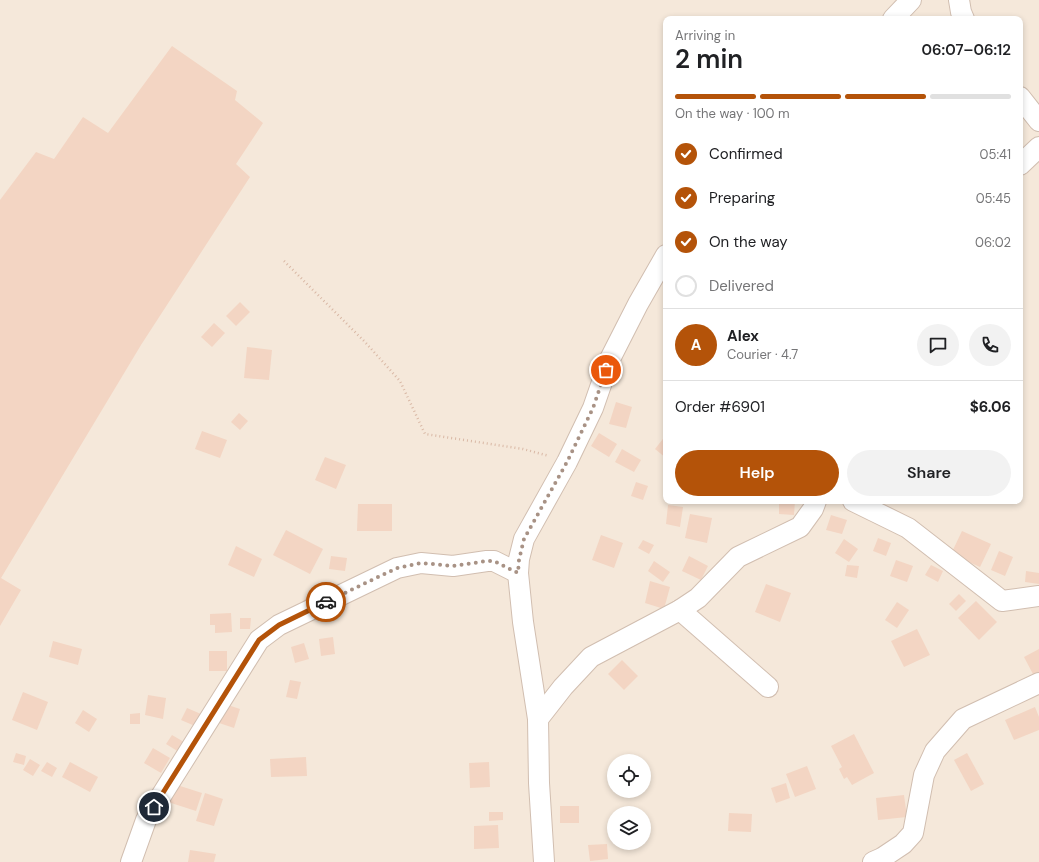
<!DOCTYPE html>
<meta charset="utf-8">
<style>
:root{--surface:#fff;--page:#f2f2f2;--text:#202124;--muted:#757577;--line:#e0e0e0;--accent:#b45309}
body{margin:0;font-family:"DM Sans",sans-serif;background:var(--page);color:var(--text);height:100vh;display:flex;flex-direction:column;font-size:15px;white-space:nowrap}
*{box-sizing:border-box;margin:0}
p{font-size:13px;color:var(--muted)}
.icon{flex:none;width:22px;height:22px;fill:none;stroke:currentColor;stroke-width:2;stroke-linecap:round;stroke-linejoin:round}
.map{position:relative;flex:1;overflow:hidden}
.details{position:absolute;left:663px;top:16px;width:360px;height:488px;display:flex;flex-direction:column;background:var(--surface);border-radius:8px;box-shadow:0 2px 6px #0003}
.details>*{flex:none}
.tools{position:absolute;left:607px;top:754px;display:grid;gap:8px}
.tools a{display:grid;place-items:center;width:44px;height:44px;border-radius:50%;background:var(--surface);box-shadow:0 2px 6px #0003;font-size:20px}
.pin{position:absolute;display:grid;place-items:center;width:34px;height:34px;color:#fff;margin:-17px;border:2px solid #fff;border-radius:50%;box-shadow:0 1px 4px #0007}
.courier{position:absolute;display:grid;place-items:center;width:40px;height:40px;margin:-20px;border:3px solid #b45309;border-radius:50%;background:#fff;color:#222;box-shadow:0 1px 5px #0007}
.headline em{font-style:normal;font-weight:600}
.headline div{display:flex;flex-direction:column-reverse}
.headline{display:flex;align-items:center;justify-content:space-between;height:68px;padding:0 12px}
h1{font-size:26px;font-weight:600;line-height:30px}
.bar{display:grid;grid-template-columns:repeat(4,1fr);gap:6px 4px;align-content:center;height:48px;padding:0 12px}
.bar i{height:5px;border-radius:3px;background:var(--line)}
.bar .current{background:var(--accent)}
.bar p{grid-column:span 4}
.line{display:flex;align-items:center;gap:10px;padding:0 12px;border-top:1px solid var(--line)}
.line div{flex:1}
.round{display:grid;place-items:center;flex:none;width:42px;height:42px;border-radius:21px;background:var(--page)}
ol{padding:0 12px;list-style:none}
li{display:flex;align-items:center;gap:12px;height:44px}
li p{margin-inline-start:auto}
li .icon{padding:4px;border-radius:50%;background:var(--accent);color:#fff;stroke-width:4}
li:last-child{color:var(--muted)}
li i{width:22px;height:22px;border:2px solid var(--line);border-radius:50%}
.action{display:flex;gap:8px;margin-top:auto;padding:8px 12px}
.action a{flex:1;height:46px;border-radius:24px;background:var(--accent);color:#fff;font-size:16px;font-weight:600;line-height:46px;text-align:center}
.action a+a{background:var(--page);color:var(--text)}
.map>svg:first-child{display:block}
</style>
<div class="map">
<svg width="1039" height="862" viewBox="0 0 1039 862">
<rect width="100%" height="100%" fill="#fdf6ec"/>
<path fill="#f5e8da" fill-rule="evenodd" d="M 0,0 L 1039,0 L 1039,862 L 0,862 ZM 666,19 L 1020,19 L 1020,501 L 666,501 ZM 614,761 L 644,761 L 644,791 L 614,791 ZM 614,813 L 644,813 L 644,843 L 614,843 Z"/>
<g fill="#f3d5c3">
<polygon points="172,46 237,91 235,100 263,123 236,164 250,177 141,345 1,578 21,590 0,626 0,200 36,152 54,159 83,117 108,133"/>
<polygon points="240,302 250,312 236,326 226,316"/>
<polygon points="214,323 225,333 212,347 201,337"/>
<polygon points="247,347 272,350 269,380 244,378"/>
<polygon points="616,402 632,407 626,428 609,424"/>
<polygon points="239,413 248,421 240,430 231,422"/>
<polygon points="202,431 227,440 220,458 195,449"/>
<polygon points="599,433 617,444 609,457 591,446"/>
<polygon points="666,435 666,458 655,449"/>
<polygon points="622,449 641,460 634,472 615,462"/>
<polygon points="325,457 346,465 336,489 315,480"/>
<polygon points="636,482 648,486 643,500 631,496"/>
<polygon points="779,501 795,501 794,515 779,514"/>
<polygon points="358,504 392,504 392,531 357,531"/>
<polygon points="668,505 683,507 680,527 666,524"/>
<polygon points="690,514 712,518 707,543 685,538"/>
<polygon points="831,515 847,520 842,534 826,530"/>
<polygon points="286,530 323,549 310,574 273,555"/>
<polygon points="962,531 991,544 980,567 951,554"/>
<polygon points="601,535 623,543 614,568 592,560"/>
<polygon points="878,538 891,543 886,556 873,551"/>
<polygon points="844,539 858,549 849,562 835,553"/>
<polygon points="643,540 654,545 649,554 638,548"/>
<polygon points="236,546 262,559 254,577 228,565"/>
<polygon points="999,551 1013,557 1005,576 991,570"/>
<polygon points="331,556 347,558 345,571 329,569"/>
<polygon points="689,556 708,566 701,580 682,571"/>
<polygon points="896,560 913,566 907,582 890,576"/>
<polygon points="654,561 670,572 663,582 648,571"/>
<polygon points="847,565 859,566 857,578 845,576"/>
<polygon points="931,565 943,571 938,582 925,575"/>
<polygon points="1026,571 1039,573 1039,584 1025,582"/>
<polygon points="650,581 670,587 664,609 645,603"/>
<polygon points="766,584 791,593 780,622 755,612"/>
<polygon points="959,594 966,601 956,611 949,604"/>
<polygon points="310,595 316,603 309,610 302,602"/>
<polygon points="976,601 997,622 979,640 958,618"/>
<polygon points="897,602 909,610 897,628 885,620"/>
<polygon points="231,613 232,632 215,633 215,625 210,625 210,614"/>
<polygon points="240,618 251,618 250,629 240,629"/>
<polygon points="917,629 930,655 904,667 891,641"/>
<polygon points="333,637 335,654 321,656 319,639"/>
<polygon points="53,641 82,649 78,665 49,657"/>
<polygon points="304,643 309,659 295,663 291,647"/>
<polygon points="1039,649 1039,674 1034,676 1024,657"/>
<rect x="209" y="651" width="18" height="20"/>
<polygon points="622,660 638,676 624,690 608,674"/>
<polygon points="290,680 301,682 297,699 286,697"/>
<polygon points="23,692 48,702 37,730 12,720"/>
<polygon points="148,695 166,698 163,719 145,715"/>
<polygon points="225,704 240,709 234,728 219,723"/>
<polygon points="1035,707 1039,717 1039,730 1014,740 1005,720"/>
<polygon points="187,708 201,714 195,726 181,720"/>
<polygon points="83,710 97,719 89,732 75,723"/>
<polygon points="140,713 140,724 130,724 130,714"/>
<polygon points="854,734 874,773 852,785 847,777 844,779 839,769 842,767 831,746"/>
<polygon points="172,735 184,742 179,752 166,744"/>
<polygon points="153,748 170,758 161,773 144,763"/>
<polygon points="16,753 26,756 24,765 13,762"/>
<polygon points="967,753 984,784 971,791 954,760"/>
<polygon points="306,757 307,776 271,777 270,759"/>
<polygon points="30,759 40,765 33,776 23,770"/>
<polygon points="47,762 57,768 52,777 41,771"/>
<polygon points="70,762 98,777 90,792 62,777"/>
<polygon points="489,762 490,787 470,788 469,763"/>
<polygon points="807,766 816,789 795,797 786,774"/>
<polygon points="786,783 790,798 776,803 771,788"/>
<polygon points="174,784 202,793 196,811 168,802"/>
<polygon points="205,793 223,799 214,826 196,821"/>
<polygon points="904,795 907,817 878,820 876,798"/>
<rect x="560" y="806" width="19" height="17"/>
<polygon points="489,812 503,812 503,820 489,821"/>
<polygon points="729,813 752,814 751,832 728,831"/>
<polygon points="498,825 499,848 474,849 474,826"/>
<polygon points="607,844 608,859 590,861 588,845"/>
<polygon points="190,850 216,854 214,862 188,862"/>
</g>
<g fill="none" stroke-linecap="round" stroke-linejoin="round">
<defs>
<g id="street">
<polyline points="959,0 961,12 964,19"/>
<polyline points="893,19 911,0"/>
<polyline points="1020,97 1039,121"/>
<polyline points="1020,165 1039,147"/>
<polyline points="853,501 908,528 1002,601 1039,596"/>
<polyline points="680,610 768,687"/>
<polyline points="538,719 563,687 591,657 680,610 698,598 738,557 800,527 813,509 816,501"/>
<polyline points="131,862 146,820 259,640 279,625 397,568 421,563 453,566 487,561 494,561 518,573"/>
<polyline points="544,862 539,783 538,719 523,622 518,573 519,559 524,539 567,462 593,408 610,359 638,304 666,255"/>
<polyline points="873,862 882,858 903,844 913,833 924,775 935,751 963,719 1039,683"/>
</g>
</defs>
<use href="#street" stroke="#d1beb0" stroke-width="22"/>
<polyline stroke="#d9b8a5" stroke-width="2.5" stroke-dasharray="1 3" stroke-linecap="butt" points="284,261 365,342 400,381 425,434 523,449 549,456"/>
<use href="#street" stroke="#fff" stroke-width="20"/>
</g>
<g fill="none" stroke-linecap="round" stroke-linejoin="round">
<polyline stroke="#a89285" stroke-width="4" stroke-dasharray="0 7.2" points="326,602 397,568 421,563 453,566 487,561 494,561 518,573 519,560 524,539 567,462 593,408 606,370"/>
<polyline stroke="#b45309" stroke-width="5" points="154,807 259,640 279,625 326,602"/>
</g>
</svg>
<div class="tools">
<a><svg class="icon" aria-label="locate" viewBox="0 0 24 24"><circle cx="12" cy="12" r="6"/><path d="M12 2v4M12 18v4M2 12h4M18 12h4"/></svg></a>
<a><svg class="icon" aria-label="layers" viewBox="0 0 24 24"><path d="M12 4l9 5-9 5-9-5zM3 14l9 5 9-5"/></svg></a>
</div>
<div class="pin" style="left:606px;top:370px;background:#ea580c"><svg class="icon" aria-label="bag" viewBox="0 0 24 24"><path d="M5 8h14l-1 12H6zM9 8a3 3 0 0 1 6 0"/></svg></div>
<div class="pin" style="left:154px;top:807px;background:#1f2937"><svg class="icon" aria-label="home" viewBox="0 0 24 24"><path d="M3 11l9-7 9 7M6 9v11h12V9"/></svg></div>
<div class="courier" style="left:326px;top:602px"><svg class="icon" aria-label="car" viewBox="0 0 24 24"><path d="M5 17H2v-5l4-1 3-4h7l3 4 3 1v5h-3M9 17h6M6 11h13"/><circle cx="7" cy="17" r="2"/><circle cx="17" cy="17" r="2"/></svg></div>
<section class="details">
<div class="headline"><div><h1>2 min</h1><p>Arriving in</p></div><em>06:07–06:12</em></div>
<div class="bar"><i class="current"></i><i class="current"></i><i class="current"></i><i></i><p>On the way · 100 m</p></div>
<ol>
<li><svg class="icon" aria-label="check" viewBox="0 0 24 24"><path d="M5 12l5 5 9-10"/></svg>Confirmed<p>05:41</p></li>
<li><svg class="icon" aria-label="check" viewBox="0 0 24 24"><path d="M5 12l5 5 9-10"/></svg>Preparing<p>05:45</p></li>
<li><svg class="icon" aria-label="check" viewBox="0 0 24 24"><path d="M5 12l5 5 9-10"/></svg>On the way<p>06:02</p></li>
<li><i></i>Delivered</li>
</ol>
<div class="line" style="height:72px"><b class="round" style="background:var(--accent);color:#fff">A</b><div><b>Alex</b><p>Courier · 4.7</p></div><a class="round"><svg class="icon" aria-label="chat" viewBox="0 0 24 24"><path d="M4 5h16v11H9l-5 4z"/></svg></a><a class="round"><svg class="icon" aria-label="phone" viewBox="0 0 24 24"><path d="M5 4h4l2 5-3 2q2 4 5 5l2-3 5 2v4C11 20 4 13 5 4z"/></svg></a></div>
<div class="line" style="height:52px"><div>Order #6901</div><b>$6.06</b></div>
<div class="action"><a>Help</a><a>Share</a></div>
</section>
</div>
